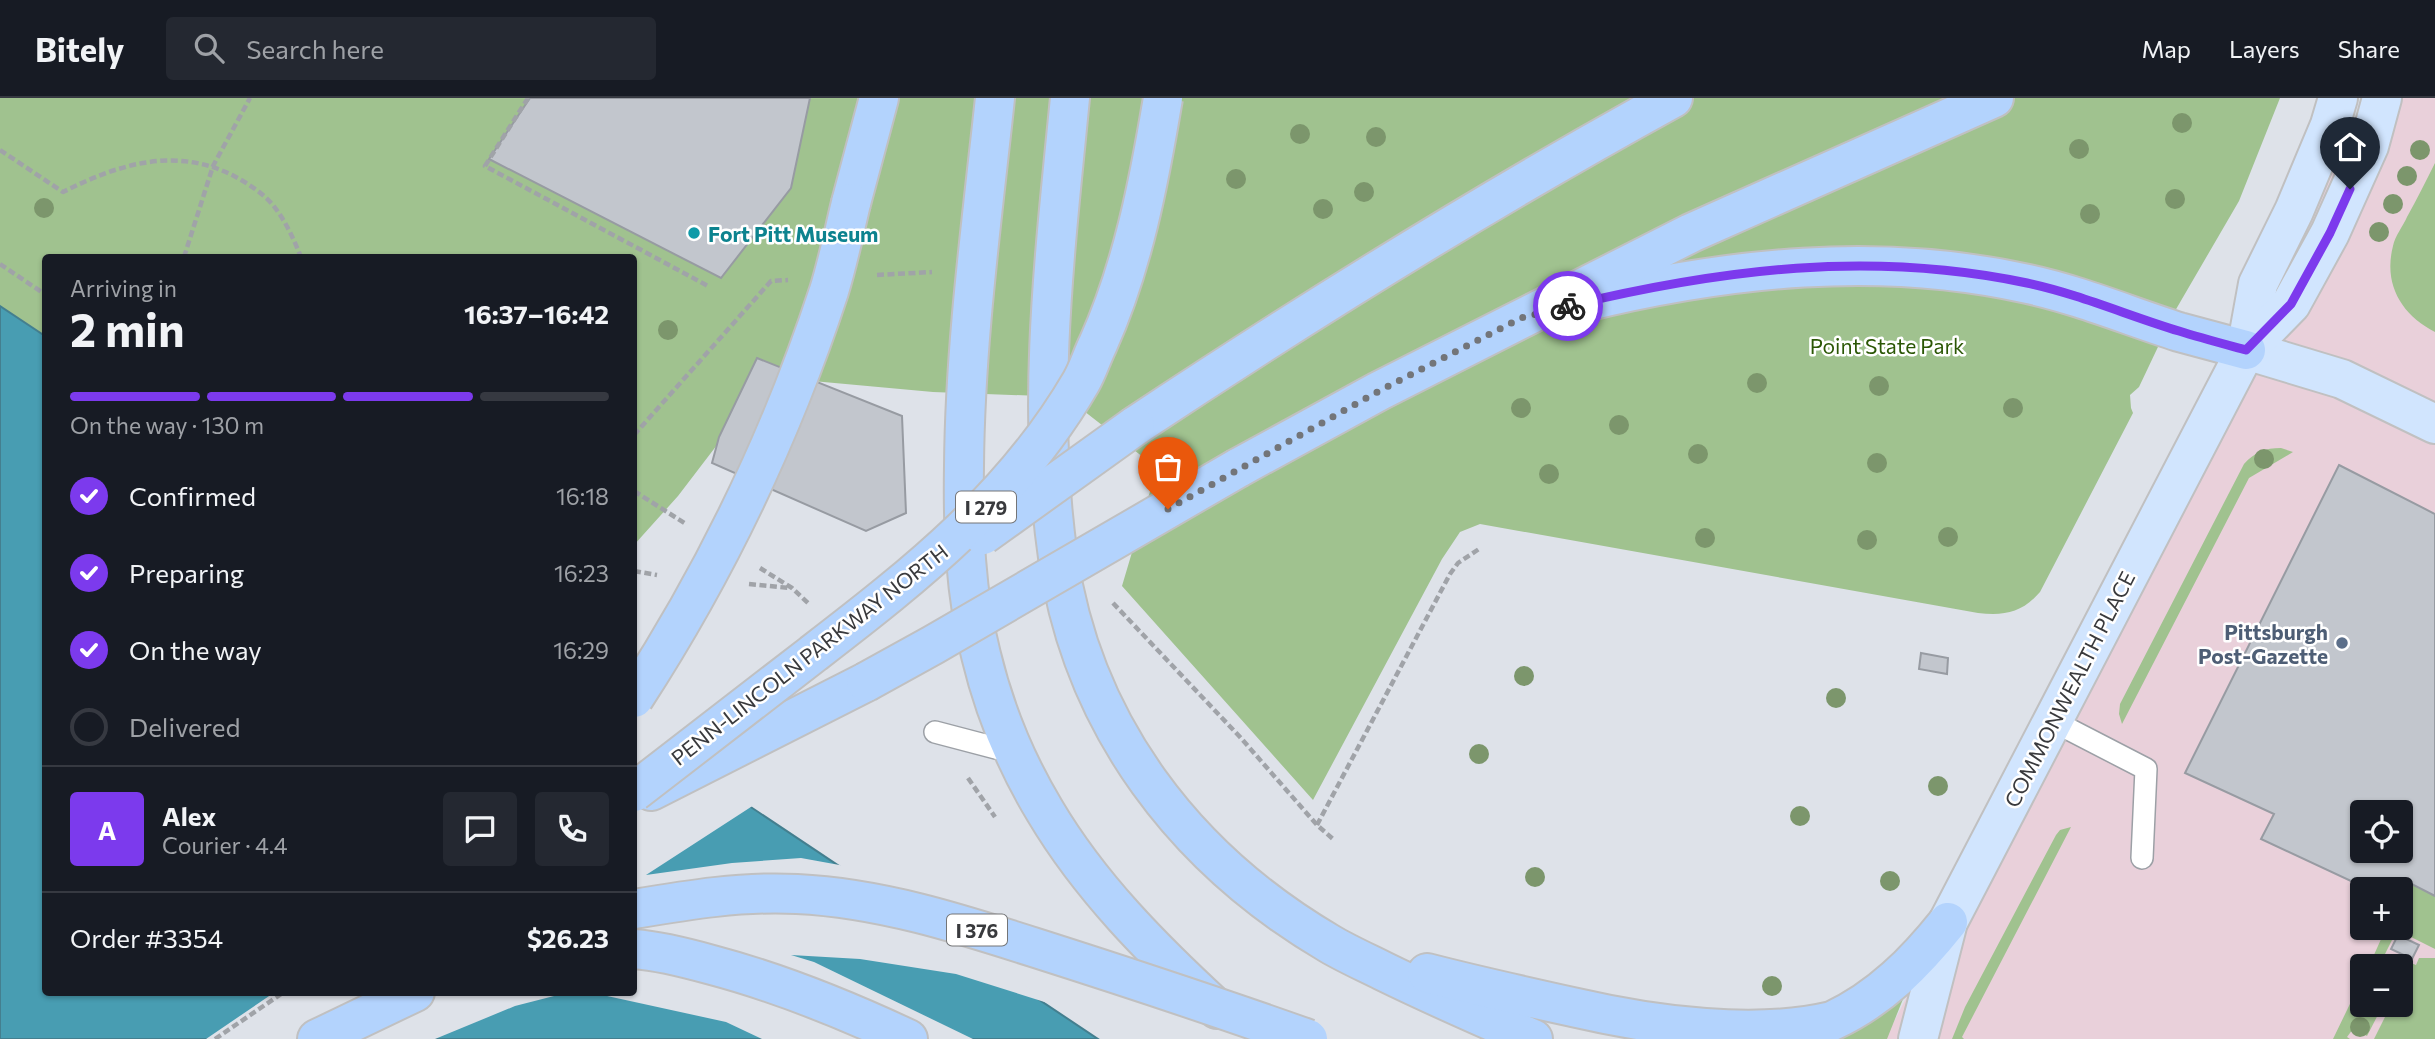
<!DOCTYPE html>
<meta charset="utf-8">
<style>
:root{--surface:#171b24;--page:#242831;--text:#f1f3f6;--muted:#9ea1a6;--line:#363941;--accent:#7c3aed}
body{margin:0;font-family:Commissioner,sans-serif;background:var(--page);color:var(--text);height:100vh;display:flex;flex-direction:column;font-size:26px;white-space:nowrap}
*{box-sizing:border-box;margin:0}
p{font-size:23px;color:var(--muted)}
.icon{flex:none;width:38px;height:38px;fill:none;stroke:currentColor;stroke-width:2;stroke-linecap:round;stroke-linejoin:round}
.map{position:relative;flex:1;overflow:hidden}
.drawer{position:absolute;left:42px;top:156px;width:595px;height:742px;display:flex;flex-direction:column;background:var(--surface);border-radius:7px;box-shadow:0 2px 5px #0004}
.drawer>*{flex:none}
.buttons{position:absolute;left:2350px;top:702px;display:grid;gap:14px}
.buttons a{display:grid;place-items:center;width:63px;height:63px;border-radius:7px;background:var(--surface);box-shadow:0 2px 5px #0004;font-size:35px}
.pin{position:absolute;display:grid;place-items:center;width:60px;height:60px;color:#fff;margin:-72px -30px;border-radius:50% 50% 50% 0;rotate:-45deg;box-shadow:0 0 7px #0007}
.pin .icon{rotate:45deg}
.courier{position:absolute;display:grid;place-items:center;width:70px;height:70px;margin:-35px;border:5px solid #7c3aed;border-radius:50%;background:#fff;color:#222;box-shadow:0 2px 9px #0007}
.head em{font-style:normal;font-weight:700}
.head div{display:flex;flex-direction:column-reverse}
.head{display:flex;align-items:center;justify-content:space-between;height:119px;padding:0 28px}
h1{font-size:46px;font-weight:700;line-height:52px}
.bar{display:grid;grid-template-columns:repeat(4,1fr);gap:10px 7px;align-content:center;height:84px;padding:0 28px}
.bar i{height:9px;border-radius:5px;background:var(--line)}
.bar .on{background:var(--accent)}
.bar p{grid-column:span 4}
.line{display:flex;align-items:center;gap:18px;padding:0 28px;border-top:2px solid var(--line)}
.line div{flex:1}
.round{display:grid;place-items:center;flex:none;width:74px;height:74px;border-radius:7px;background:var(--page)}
ol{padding:0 28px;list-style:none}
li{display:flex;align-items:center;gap:21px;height:77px}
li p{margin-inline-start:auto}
li .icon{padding:7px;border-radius:50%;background:var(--accent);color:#fff;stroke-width:4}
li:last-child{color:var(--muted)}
li i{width:38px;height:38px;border:4px solid var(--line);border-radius:50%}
header{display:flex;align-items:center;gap:42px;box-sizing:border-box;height:98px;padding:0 35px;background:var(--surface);border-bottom:2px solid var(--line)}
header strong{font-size:33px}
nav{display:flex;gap:38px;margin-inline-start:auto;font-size:24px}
.search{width:490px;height:63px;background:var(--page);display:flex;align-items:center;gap:18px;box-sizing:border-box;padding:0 24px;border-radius:7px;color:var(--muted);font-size:26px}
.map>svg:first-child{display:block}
</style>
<header>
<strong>Bitely</strong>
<div class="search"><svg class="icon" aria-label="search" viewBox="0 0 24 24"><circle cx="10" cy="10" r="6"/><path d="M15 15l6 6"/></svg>Search here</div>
<nav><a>Map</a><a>Layers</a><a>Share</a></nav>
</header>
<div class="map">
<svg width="2435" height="941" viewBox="0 0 2435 941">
<rect width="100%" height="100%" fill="#dee2e9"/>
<path fill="#e9d0da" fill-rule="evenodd" d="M 2371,0 L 2435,0 L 2435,941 L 1885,941 ZM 2362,714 L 2401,714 L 2401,752 L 2362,752 ZM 2362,791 L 2401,791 L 2401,830 L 2362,830 ZM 2362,868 L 2401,868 L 2401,906 L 2362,906 Z"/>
<g fill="#a0c28f">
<path d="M 0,0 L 2280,0 L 2239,103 L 2175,213 L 2139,289 L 2130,297 L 2131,310 L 2133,315 L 2040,494 C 2022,515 2004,518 1978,515 L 1480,426 L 1460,434 L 1442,461 L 1313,702 L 1122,488 L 1157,370 L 1066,299 L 933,294 L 769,279 L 678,398 L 634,447 L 634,159 L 46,159 L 45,238 L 0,208 Z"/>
<path d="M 2435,65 L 2435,234 C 2402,217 2383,187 2393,148 C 2395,138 2403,128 2407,119 C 2417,101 2426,83 2435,65 Z"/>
<path d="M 2281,350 L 2293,354 L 2249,380 L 2122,626 L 2119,616 L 2120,606 L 2244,366 C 2255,354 2265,350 2281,350 Z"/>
<polygon points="2071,729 1962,939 1964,941 1952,941 1965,909 2056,737 2060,732"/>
<polygon points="2408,784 2435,798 2435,851 2397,832 2385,856 2404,866 2401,871 2401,868 2369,868 2386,830 2401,830 2401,798"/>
<polygon points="2419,860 2435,860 2435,941 2374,941 2391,907 2401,906 2401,885 2411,865 2416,867"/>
<polygon points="2362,881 2362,906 2383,907 2367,938 2353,931 2347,939 2350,941 2333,941"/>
<polygon points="1905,896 1887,941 1832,941"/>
</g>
<polygon fill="#489db2" stroke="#447f8f" stroke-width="2" points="0,208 45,238 46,894 634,894 634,631 1098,941 0,941"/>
<polygon fill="#dee2e9" points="634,627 754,707 646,777 732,765 801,760 845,768 1054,907 956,876 860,861 791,857 814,864 973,941 762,941 726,924 598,896 554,898 515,908 435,941 206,941 275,894 634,894"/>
<g fill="#c2c6cd" stroke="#979ba2" stroke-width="2" fill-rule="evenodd">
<polygon points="530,0 810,0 791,90 721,180 489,61"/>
<polygon points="757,260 902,318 906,415 866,433 712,365 719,339"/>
<path d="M 2339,367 L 2435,416 L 2435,798 L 2408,784 L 2401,798 L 2401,791 L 2368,791 L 2261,741 L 2274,716 L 2185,675 ZM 2362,714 L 2401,714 L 2401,752 L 2362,752 Z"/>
<polygon points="1921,555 1948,560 1947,576 1919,571"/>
<polygon points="2398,837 2419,847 2412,861 2391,851"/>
</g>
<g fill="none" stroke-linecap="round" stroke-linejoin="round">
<defs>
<g id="lane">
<polyline points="2053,623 2146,671 2142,760"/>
<polyline points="935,634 1015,655"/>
</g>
<g id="primary">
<polyline points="2246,252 2258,186 2294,113 2330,27 2338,0"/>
<polyline points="2246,252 2342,281 2435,326"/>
<polyline points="1918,941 1948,824 2246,252 2291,206 2330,135 2369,48 2382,0"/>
</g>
<g id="highway">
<path d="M 995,0 C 982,122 965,245 964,368 C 963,431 965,495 981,557 C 994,611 1016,665 1045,713 C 1090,789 1153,852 1217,911"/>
<path d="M 1070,0 C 1055,152 1036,307 1058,459 C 1083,628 1185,761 1330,846 C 1347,856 1365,864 1383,873 C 1432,897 1482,919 1533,941"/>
<polyline points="851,105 879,0"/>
<path d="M 1581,205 C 1727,169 1880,153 2028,186 C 2079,197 2129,218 2179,234 C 2201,240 2224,246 2246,252"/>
<path d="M 1135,328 C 1310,212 1489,101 1673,0"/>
<polyline points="1238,370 1379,293 1691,135 1994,0"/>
<polyline points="651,693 866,584"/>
<path d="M 634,851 C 660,853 687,860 712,867 C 780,885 844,911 908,941"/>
<path d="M 1427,875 C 1477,888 1527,899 1577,910 C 1655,928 1756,941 1832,923 C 1880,901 1916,864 1948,824"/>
<polyline points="317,941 415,894"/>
</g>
</defs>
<use href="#lane" stroke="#9ca0a6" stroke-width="24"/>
<use href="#primary" stroke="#c0c0c1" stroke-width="42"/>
<use href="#highway" stroke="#c0c0c1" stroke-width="42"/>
<g stroke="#a0a3a8" stroke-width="4.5" stroke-dasharray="7 3.5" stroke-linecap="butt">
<polyline points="528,0 485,68 708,188"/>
<path d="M 0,52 L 63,94 C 119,66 175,48 234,78 C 249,86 266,97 276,111 C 287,126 294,142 301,159"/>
<polyline points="184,159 213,68 250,0"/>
<polyline points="0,166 46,197"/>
<polyline points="877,177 932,174"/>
<polyline points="634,337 771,183 788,182"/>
<polyline points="634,393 686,426"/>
<polyline points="760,470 792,490 809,506"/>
<polyline points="634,473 657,477"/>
<polyline points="749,486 789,490"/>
<polyline points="1113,505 1240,639 1317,727 1333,741"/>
<polyline points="968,680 995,719"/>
<polyline points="1317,727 1450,476 1458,465 1479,451"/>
<polyline points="215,941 284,894"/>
</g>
<use href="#lane" stroke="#fff" stroke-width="21"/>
<use href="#primary" stroke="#d1e5fe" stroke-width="38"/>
<use href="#highway" stroke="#b3d3fd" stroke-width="38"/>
<defs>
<g id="highway-bridge">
<polyline points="983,437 1135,328"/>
<polyline points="866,584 933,547 1238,370"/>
<path d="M 634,600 C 716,474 782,336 829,193 C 838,164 844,134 851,105"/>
<path d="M 634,694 C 694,647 754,601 814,555 C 918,475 1014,399 1081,284 C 1088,272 1092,258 1098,246 C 1133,168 1149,84 1163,0"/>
<path d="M 634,811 C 688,802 742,793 797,796 C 880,800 958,825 1036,850 C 1127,879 1218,909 1308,941"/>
</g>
</defs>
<use href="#highway-bridge" stroke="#c0c0c1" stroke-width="42" stroke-linecap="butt"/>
<use href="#highway-bridge" stroke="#b3d3fd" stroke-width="38"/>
</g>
<g fill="#7c966c">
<circle cx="2182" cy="25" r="10"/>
<circle cx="1300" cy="36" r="10"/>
<circle cx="1376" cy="39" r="10"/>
<circle cx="2079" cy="51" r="10"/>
<circle cx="2420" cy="52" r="10"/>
<circle cx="2407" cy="78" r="10"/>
<circle cx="1236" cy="81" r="10"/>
<circle cx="1364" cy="94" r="10"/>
<circle cx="2175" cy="101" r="10"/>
<circle cx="2393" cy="106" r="10"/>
<circle cx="44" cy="110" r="10"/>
<circle cx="1323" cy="111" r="10"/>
<circle cx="2090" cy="116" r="10"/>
<circle cx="2379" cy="134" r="10"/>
<circle cx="668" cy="232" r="10"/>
<circle cx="1757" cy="285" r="10"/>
<circle cx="1879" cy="288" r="10"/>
<circle cx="1521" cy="310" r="10"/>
<circle cx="2013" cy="310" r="10"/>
<circle cx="1619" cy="327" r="10"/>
<circle cx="1698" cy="356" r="10"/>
<circle cx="2264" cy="361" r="10"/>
<circle cx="1877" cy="365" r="10"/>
<circle cx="1549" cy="376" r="10"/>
<circle cx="1948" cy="439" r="10"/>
<circle cx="1705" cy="440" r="10"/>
<circle cx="1867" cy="442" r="10"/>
<circle cx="1524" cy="578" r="10"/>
<circle cx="1836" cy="600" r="10"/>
<circle cx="1479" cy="656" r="10"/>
<circle cx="1938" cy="688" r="10"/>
<circle cx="1800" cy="718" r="10"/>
<circle cx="1535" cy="779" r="10"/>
<circle cx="1890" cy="783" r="10"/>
<circle cx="1772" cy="888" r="10"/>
<circle cx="2360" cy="929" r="10"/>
</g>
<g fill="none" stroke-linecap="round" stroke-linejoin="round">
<polyline stroke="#737579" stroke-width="7" stroke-dasharray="0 12.6" points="1168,411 1379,293 1521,220 1568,208"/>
<path stroke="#7c3aed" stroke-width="9" d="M 1568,208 C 1722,171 1870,152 2027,185 C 2079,196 2129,218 2179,233 C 2201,240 2224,246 2246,252 L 2291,206 L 2330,135 L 2350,91"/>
</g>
<circle fill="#0f9aa8" stroke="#fff" stroke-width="2.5" cx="694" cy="135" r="7"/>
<circle fill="#5c6f8a" stroke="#fff" stroke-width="2.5" cx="2342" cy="545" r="7"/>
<g text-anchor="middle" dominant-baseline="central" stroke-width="5" stroke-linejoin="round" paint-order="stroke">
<g fill="#fff" stroke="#747577" stroke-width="2">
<rect x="956" y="393.5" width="60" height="31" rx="5"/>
<rect x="947" y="816.5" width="60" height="31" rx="5"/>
</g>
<g font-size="19" font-weight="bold" fill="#393a3d">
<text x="986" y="409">I 279</text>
<text x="977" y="832">I 376</text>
</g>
<g font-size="21" font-weight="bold" fill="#0d838f" stroke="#fff" text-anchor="start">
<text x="708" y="135">Fort Pitt Museum</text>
</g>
<g font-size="21" fill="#2b5705" stroke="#fff">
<text x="1887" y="247">Point State Park</text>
</g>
<g font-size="21" font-weight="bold" fill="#4e5e75" stroke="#fff" text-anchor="end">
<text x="2328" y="533">Pittsburgh<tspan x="2328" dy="24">Post-Gazette</tspan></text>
</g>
<g font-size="21" fill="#393a3d" stroke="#fff">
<text transform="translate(809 556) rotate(-38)">PENN-LINCOLN PARKWAY NORTH</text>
<text transform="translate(2069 591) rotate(-63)">COMMONWEALTH PLACE</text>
</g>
</g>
</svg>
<div class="buttons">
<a><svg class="icon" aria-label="locate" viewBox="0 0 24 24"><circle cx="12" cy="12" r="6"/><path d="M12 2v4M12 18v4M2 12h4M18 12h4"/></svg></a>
<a>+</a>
<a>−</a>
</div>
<div class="pin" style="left:1168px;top:411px;background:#ea580c"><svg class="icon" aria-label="bag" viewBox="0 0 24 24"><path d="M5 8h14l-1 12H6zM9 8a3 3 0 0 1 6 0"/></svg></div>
<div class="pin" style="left:2350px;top:91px;background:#1f2937"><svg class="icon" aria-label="home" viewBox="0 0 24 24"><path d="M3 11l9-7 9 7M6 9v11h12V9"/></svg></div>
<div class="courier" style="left:1568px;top:208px"><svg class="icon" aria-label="bike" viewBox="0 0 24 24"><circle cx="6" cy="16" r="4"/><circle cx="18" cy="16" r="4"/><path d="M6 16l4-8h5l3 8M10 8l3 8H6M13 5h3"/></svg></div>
<section class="drawer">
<div class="head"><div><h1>2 min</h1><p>Arriving in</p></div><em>16:37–16:42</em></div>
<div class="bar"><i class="on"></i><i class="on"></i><i class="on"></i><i></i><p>On the way · 130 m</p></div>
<ol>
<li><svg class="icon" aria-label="check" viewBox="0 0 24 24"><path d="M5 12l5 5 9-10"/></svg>Confirmed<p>16:18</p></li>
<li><svg class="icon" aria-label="check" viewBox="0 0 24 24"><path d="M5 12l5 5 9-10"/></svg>Preparing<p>16:23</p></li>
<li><svg class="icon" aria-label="check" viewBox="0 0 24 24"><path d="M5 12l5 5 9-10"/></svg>On the way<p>16:29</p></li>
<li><i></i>Delivered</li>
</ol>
<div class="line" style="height:126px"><b class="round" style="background:var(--accent);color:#fff">A</b><div><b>Alex</b><p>Courier · 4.4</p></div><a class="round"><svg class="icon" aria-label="chat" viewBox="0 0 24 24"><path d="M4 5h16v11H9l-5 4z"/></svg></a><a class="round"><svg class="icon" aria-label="phone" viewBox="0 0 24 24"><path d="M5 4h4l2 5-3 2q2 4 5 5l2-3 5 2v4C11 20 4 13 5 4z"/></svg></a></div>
<div class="line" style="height:91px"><div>Order #3354</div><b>$26.23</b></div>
</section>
</div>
